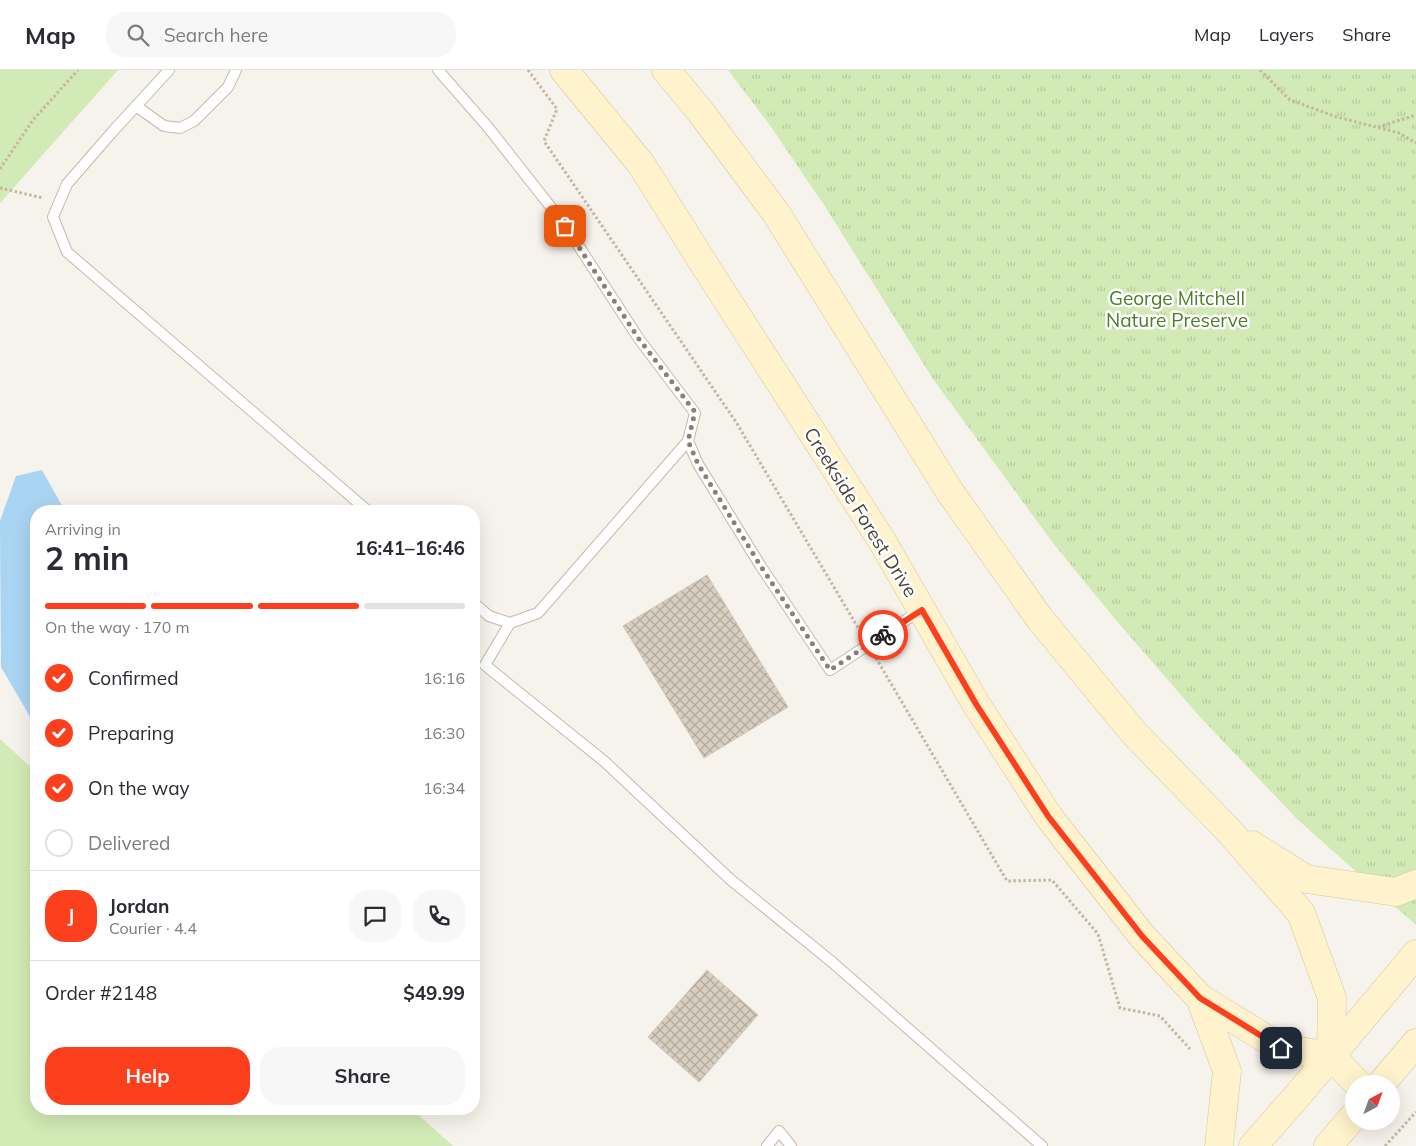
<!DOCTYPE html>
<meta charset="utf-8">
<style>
:root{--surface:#fff;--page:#f7f7f7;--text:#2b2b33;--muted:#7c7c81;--line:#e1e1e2;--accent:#fc3f1d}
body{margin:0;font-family:Mulish,sans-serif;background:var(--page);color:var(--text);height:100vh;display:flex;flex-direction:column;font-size:19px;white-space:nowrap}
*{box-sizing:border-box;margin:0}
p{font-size:16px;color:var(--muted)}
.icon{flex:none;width:28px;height:28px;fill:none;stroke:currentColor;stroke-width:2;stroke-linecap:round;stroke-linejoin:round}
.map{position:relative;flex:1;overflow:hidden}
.panel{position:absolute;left:30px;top:435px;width:450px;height:610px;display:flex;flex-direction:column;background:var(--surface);border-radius:20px;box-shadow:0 5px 20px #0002}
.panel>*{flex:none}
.needle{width:32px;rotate:41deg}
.controls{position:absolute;left:1345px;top:1005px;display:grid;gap:10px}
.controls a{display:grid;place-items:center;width:55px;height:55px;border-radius:50%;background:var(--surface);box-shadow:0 5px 20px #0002;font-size:25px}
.pin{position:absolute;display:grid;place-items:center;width:42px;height:42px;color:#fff;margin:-21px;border-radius:10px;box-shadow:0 2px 8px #0006}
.courier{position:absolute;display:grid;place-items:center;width:50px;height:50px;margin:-25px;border:4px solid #fc3f1d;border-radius:50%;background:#fff;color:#222;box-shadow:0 1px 6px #0007}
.overview em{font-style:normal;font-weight:700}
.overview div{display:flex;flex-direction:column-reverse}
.overview{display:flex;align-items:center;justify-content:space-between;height:85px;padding:0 15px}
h1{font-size:32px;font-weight:700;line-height:38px}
.bar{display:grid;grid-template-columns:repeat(4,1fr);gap:8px 5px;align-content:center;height:60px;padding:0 15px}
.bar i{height:6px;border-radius:4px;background:var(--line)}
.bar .on{background:var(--accent)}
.bar p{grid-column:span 4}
.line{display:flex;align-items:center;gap:12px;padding:0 15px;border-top:1px solid var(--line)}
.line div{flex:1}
.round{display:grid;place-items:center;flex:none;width:52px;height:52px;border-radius:20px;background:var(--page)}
ol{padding:0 15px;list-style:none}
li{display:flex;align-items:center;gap:15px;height:55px}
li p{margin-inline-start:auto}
li .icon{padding:5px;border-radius:50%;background:var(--accent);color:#fff;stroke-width:4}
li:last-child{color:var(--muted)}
li i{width:28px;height:28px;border:2px solid var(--line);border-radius:50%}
.cta{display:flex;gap:10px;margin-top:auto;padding:10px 15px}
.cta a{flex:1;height:58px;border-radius:20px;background:var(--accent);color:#fff;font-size:20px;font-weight:700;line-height:58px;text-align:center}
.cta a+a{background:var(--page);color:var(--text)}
header{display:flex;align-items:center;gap:30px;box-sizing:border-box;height:70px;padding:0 25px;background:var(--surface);border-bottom:1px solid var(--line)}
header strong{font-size:24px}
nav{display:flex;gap:28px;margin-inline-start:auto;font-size:18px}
.search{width:350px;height:45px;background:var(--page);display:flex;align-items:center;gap:12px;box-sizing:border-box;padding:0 18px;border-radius:20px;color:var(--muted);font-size:19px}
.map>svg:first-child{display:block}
</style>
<header>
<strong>Map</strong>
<div class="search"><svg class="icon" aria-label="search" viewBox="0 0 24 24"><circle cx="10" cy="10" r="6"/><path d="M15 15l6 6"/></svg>Search here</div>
<nav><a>Map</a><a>Layers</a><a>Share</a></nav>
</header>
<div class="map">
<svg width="1416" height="1076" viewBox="0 0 1416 1076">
<defs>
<pattern id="park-tufts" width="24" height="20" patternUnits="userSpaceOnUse" patternTransform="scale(1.25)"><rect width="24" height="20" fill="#d2eab5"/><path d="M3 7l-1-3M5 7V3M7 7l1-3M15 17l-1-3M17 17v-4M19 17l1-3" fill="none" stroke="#b6ca9c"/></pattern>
<pattern id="building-cross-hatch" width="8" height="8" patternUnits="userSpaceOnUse" patternTransform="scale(1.25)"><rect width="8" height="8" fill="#d8cfc1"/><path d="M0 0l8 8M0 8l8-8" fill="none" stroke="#b1aa9e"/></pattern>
</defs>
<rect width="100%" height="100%" fill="#f6f3ec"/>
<g fill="#d2eab5">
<polygon points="0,0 118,0 0,133"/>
<polygon points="0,669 36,702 36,1039 412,1039 453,1076 0,1076"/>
</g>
<polygon fill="url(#park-tufts)" points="728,0 1416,0 1416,855 1297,749 1200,647 1115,549 1053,473 933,309 826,138 769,54"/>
<polygon fill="#a9d4f2" points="42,400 65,441 36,441 36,657 1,597 0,451 16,406"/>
<g fill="url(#building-cross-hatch)" stroke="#d3c7b4">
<polygon points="707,505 788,637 704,688 623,556"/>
<polygon points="707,900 758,945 699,1012 648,967"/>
</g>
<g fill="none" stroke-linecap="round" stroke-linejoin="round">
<defs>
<g id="service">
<polyline points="169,0 114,60 67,114 53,147 67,182 368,441"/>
<polyline points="438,0 487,56 565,155 639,269 695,343 688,371 538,543 510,553 489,546 474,533"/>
<polyline points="136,36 164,56 180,58 194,51 228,17 236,0"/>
<polyline points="688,371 698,394 760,495 830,600 921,540"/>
<polyline points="510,553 485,595 605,692 731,810 832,892 1042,1076"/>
<polyline points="767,1076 779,1061 791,1076"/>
</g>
<g id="secondary">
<polyline points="564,0 641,94 709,202 882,471 976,634 1049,747 1142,866 1200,928 1281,978 1331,986 1358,1014"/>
<polyline points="666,0 700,41 776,143 950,422 1040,549 1134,663 1229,761 1301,843 1332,928 1331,986"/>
<polyline points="1252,775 1306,809 1396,822 1416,814"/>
<polyline points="1200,928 1227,1001 1219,1076"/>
<polyline points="1381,1014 1416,973"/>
<polyline points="1253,1076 1298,1025 1416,884"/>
<polyline points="1328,1076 1354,1046"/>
</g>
</defs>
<use href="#service" stroke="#c2bbae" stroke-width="12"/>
<use href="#secondary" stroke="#d6c79b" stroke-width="29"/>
<g stroke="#c4b79f" stroke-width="3" stroke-dasharray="2.5 2.5" stroke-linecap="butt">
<polyline points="528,0 557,39 544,71 736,352 860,561"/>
<polyline points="1260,0 1290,30 1337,47 1399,63 1416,73"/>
<polyline points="1378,57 1416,45"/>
<polyline points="0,99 33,50 78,0"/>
<polyline points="0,118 43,128"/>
<polyline points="876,588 1007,811 1052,810 1098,864 1120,938 1160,946 1190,979"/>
<polyline points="1385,1076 1416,1042"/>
</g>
<use href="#service" stroke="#fff" stroke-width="10"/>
<use href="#secondary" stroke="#fff3cd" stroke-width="28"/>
</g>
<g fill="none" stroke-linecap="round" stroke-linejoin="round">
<polyline stroke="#878178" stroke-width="5" stroke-dasharray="0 9" points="565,156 639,269 695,342 688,371 698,394 760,495 830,600 883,565"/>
<polyline stroke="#fc3f1d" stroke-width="6" points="883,565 922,540 976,634 1048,746 1142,866 1200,928 1281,978"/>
</g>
<g text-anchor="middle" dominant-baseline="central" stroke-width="5" stroke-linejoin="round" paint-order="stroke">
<g font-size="19" fill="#4a7f2a" stroke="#fff">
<text x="1177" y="228">George Mitchell<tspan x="1177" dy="22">Nature Preserve</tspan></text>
</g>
<g font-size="19" fill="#4b4439" stroke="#fff">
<text transform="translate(861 442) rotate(58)">Creekside Forest Drive</text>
</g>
</g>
</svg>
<div class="controls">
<a><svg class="needle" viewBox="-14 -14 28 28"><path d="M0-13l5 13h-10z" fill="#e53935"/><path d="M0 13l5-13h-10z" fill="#7c7c81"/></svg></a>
</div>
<div class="pin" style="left:565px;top:156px;background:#ea580c"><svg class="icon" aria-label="bag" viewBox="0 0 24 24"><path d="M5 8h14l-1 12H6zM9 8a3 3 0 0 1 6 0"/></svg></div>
<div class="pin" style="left:1281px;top:978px;background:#1f2937"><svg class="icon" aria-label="home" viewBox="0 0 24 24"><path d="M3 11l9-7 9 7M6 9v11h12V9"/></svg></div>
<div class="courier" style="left:883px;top:565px"><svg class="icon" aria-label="bike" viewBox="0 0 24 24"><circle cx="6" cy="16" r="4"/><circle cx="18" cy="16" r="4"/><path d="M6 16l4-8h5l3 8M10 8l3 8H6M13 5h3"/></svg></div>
<section class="panel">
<div class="overview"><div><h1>2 min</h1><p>Arriving in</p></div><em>16:41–16:46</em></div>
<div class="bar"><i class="on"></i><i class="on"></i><i class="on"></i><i></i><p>On the way · 170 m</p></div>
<ol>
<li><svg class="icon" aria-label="check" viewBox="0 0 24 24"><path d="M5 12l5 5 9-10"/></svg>Confirmed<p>16:16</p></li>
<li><svg class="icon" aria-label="check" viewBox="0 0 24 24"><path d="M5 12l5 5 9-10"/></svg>Preparing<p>16:30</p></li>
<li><svg class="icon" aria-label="check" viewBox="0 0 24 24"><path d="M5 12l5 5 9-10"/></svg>On the way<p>16:34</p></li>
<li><i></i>Delivered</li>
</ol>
<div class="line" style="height:90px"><b class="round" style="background:var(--accent);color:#fff">J</b><div><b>Jordan</b><p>Courier · 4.4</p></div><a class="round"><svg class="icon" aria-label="chat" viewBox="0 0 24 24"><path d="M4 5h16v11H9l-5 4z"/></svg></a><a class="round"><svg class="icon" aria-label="phone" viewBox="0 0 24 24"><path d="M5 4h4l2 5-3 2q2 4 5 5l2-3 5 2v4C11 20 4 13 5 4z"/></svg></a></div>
<div class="line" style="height:65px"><div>Order #2148</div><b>$49.99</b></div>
<div class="cta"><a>Help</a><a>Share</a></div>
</section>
</div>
